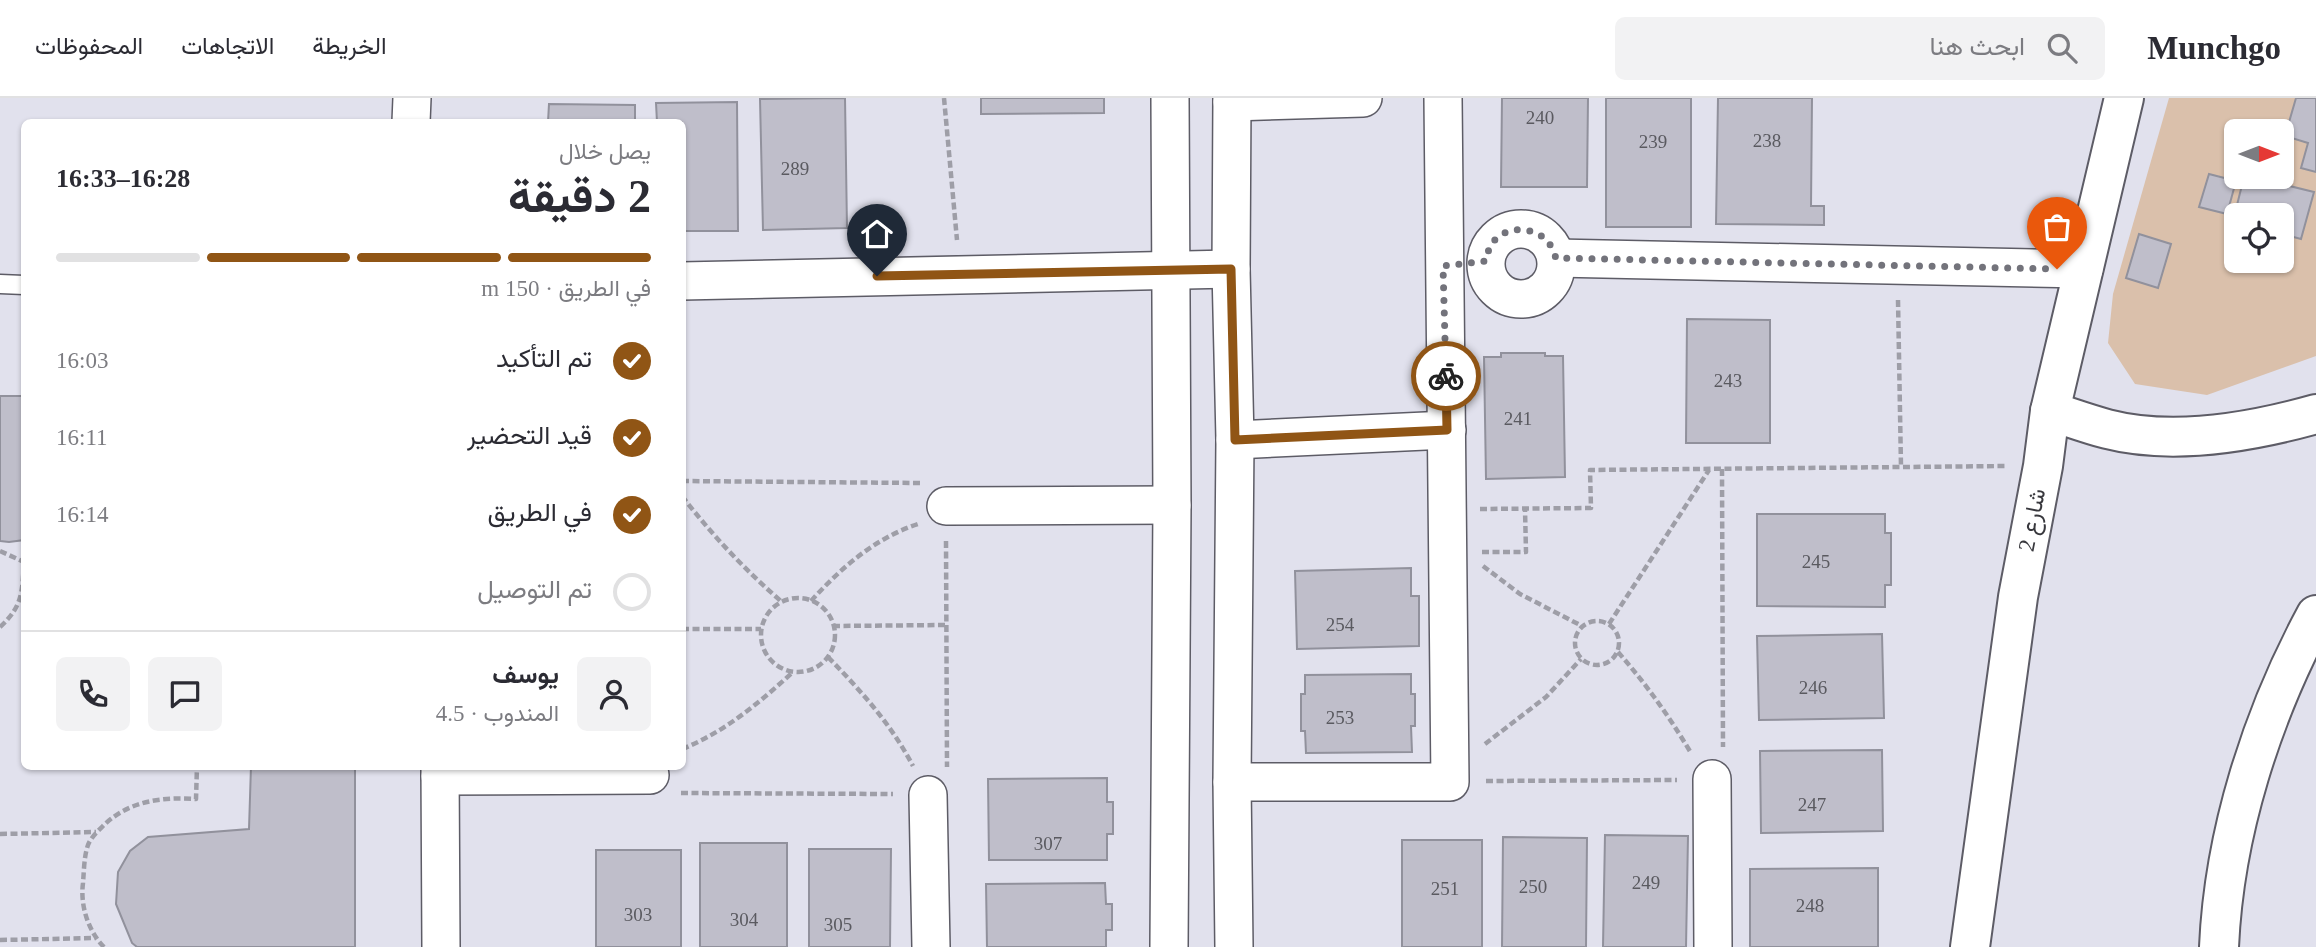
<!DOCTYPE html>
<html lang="ar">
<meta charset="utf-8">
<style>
:root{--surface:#fff;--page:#f2f2f3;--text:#2b2b33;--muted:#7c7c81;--line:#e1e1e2;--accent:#905515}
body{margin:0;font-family:"Times New Roman",Vazirmatn,serif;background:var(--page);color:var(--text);direction:rtl;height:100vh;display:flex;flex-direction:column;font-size:26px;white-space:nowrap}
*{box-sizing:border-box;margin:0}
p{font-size:23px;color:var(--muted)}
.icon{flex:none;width:38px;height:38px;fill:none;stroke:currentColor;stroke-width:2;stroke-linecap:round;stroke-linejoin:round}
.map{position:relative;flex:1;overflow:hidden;direction:ltr}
.drawer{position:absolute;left:21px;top:21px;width:665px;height:651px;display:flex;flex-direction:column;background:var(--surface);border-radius:10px;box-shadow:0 2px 5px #0004;direction:rtl}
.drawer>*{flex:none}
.needle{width:46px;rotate:90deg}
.buttons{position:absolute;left:2224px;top:21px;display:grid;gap:14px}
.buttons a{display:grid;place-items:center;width:70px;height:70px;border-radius:10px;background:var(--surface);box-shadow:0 2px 5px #0004;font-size:35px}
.pin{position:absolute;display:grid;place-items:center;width:60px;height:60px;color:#fff;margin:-72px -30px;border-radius:50% 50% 50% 0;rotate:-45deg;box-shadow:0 0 7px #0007}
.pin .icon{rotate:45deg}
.courier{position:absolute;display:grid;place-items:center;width:70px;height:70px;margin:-35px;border:5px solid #905515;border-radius:50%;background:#fff;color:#222;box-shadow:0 2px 9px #0007}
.overview em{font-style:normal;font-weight:700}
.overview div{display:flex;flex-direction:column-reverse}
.overview{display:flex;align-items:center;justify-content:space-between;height:119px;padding:0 35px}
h1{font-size:46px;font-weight:700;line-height:52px}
.bar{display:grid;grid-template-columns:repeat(4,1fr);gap:10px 7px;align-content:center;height:84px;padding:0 35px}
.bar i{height:9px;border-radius:5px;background:var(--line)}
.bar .on{background:var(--accent)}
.bar p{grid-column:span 4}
.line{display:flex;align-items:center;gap:18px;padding:0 35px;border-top:2px solid var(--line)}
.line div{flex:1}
.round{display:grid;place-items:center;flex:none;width:74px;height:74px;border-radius:10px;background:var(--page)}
ol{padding:0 35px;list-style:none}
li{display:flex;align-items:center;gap:21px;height:77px}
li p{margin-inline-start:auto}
li .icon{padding:7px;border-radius:50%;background:var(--accent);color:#fff;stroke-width:4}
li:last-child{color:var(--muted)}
li i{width:38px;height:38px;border:4px solid var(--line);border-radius:50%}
header{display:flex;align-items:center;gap:42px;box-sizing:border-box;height:98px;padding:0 35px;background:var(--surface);border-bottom:2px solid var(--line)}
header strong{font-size:33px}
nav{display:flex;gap:38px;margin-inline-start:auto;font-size:24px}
.search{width:490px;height:63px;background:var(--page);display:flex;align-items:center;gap:18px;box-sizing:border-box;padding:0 24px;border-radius:10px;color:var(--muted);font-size:26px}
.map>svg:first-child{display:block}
</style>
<header>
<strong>Munchgo</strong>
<div class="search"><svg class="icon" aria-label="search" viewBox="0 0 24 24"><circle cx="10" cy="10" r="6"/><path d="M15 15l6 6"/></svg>ابحث هنا</div>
<nav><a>الخريطة</a><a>الاتجاهات</a><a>المحفوظات</a></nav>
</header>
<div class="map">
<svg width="2316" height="849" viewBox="0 0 2316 849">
<rect width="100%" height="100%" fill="#e1e1ed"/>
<path fill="#dac0ab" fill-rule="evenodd" d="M 2169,0 L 2316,0 L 2316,258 L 2207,297 L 2135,286 L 2108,245 L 2113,196 ZM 2236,33 L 2282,33 L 2282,79 L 2236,79 ZM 2236,117 L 2282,117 L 2282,163 L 2236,163 Z"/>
<g fill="#bfbeca" stroke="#91919c" stroke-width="2">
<polygon points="845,0 847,130 763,132 760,1"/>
<polygon points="981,0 1104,0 1104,15 981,16"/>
<polygon points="1502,0 1588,0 1587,89 1501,89"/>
<rect x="1606" y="0" width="85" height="129"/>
<polygon points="1718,0 1812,0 1811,108 1824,108 1824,127 1716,126"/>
<polygon points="2296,0 2316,0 2316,74 2301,70 2308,45 2285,38"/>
<polygon points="737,4 738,133 682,133 682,24 657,24 656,5"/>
<polygon points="549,6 635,7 635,24 548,24"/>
<polygon points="2209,76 2236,83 2227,116 2199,109"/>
<polygon points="2244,79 2253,79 2314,94 2301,141 2282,136 2282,117 2236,117 2236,124 2233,123"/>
<polygon points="2139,136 2171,146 2158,190 2126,180"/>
<polygon points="1687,221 1770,222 1770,345 1686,345"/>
<polygon points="1501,255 1545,255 1545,258 1563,258 1565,379 1486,381 1484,259 1501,259"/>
<polygon points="0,298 24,298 24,442 9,444 0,443"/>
<polygon points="1757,416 1885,416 1885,435 1891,435 1891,487 1885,487 1885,509 1757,508"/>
<polygon points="1411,470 1411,498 1419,498 1419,548 1297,551 1295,473"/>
<polygon points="1882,536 1884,620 1759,622 1757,538"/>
<polygon points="1411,576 1411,596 1415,596 1415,628 1411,628 1412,654 1306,655 1305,633 1301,633 1301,596 1305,596 1305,577"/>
<polygon points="1882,652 1883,733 1761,735 1760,653"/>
<polygon points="251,668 355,668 355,849 137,849 132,845 116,806 118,774 130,753 148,739 249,731"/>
<polygon points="1107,680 1107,704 1113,704 1113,736 1107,736 1107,762 989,762 988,681"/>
<polygon points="1605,737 1688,738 1686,849 1603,849"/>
<polygon points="1503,739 1587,740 1586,849 1502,849"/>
<rect x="1402" y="742" width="80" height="107"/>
<rect x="700" y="745" width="87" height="104"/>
<polygon points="809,751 891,751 890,849 809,849"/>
<rect x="596" y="752" width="85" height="97"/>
<polygon points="1878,770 1878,849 1750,849 1750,771"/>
<polygon points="1105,785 1106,806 1112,806 1112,832 1106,832 1106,849 987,849 986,786"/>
</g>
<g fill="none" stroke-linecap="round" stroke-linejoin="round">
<defs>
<polyline id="lane" points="0,186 24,187"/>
<g id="street">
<polyline points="1232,0 1231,171 1235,342 1232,684 1234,849"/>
<polyline points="1232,4 1363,0"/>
<polyline points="411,24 412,0"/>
<circle cx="1521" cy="166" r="35"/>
<polyline points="1556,160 2084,171"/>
<polyline points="682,183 1231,171"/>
<polyline points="1235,342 1447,332"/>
<polyline points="946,408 1172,407"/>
<polyline points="440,668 441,849"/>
<polyline points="440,678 650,677"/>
<polyline points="1712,681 1713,849"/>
<polyline points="1232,684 1450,684 1443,0"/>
<polyline points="928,697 931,849"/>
<polyline points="1169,849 1172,407 1170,0"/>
</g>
<g id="secondary">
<path d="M 2050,313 C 2069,319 2088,326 2107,331 C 2173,348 2252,334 2316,316"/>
<polyline points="1970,849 2018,499 2043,368 2050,313 2124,0"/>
<path d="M 2219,849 C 2224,735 2262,617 2316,517"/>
</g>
</defs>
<use href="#lane" stroke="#5d5c66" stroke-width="21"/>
<use href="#street" stroke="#5d5c66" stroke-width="40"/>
<use href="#secondary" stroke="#5d5c66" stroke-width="42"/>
<g stroke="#9e9ea7" stroke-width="4.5" stroke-dasharray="7 3.5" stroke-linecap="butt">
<polyline points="944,0 957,142"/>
<polyline points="1898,202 1901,369"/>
<polyline points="1722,371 1723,649"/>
<polyline points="682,383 921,385"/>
<path d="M 682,398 C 712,437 745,472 782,504"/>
<polyline points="1480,411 1591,410 1590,372 2007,368"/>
<polyline points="946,443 947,669"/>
<polyline points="0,453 24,464"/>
<polyline points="1482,454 1526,454 1525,411"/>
<polyline points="1483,468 1520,496 1582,528"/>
<circle cx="798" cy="537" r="37"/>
<path d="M 811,503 C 841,470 875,440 918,426"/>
<circle cx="1597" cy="545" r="22"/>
<polyline points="1609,526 1709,372"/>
<polyline points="833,528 946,527"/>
<path d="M 0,529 C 23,508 22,494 24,464"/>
<polyline points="682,531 761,531"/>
<path d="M 1618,554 C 1646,586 1669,618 1691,655"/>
<path d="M 828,559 C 861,593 891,626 913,668"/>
<polyline points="1485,646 1546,599 1581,561"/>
<path d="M 682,651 C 725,634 760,604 793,574"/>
<polyline points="1486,683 1677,682"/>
<polyline points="681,695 893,696"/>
<polyline points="0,736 96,734"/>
<polyline points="0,842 96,840"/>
<path d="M 104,849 C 88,833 80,807 83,785 C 84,773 84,758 88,747 C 91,739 99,732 105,726 C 131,702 163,699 196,701 L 197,668"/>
</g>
<use href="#lane" stroke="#fff" stroke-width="18"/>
<use href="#street" stroke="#fff" stroke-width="37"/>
<use href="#secondary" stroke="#fff" stroke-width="38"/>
</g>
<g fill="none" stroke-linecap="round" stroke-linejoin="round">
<path stroke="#73737b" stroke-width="7" stroke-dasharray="0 12.6" d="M 1446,278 L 1443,168 L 1486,163 C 1487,159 1488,152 1491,147 C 1503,127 1535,127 1549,145 C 1552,149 1554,156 1556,160 L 2057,171"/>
<polyline stroke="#905515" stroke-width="9" points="877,178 1231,171 1235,342 1447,332 1446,278"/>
</g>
<g text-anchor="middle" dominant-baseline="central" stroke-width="6" stroke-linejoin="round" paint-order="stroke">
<g font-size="19" fill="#5a5a60">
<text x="1540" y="19">240</text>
<text x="1767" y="42">238</text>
<text x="1653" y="43">239</text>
<text x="795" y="70">289</text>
<text x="1728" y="282">243</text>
<text x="1518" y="320">241</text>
<text x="1816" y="463">245</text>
<text x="1340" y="526">254</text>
<text x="1813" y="589">246</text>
<text x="1340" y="619">253</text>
<text x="1812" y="706">247</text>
<text x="1048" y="745">307</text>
<text x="1646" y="784">249</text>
<text x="1533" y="788">250</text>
<text x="1445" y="790">251</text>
<text x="1810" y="807">248</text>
<text x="638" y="816">303</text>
<text x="744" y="821">304</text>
<text x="838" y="826">305</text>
</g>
<g font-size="23" fill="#38383d" stroke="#fff">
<text transform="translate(2032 422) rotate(-79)">شارع 2</text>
</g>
</g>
</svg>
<div class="buttons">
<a><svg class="needle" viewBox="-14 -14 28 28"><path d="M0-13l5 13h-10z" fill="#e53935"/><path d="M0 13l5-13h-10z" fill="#7c7c81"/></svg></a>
<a><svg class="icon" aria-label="locate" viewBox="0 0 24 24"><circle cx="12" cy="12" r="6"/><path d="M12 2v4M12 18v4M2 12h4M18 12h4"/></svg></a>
</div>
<div class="pin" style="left:2057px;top:171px;background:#ea580c"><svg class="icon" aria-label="bag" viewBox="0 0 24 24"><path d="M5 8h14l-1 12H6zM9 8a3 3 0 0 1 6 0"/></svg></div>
<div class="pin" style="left:877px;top:178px;background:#1f2937"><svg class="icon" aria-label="home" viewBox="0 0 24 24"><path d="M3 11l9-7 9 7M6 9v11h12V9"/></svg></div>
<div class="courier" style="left:1446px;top:278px"><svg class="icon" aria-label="bike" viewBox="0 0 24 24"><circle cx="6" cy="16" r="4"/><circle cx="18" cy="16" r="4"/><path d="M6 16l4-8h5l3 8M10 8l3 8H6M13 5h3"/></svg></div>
<section class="drawer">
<div class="overview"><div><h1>2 دقيقة</h1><p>يصل خلال</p></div><em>16:28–16:33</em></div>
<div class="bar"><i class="on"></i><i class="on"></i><i class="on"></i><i></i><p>في الطريق · 150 m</p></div>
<ol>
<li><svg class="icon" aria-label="check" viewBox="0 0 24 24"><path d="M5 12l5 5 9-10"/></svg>تم التأكيد<p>16:03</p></li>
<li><svg class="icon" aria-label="check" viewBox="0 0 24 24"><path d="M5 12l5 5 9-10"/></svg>قيد التحضير<p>16:11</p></li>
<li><svg class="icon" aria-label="check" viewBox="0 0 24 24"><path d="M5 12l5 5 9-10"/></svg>في الطريق<p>16:14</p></li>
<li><i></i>تم التوصيل</li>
</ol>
<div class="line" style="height:126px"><a class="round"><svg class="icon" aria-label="person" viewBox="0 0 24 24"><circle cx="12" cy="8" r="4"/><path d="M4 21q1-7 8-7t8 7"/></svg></a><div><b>يوسف</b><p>المندوب · 4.5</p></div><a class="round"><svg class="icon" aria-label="chat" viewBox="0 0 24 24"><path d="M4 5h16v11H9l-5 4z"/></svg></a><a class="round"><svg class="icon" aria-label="phone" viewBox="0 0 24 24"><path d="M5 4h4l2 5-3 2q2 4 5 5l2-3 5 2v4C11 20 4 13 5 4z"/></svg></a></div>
</section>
</div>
